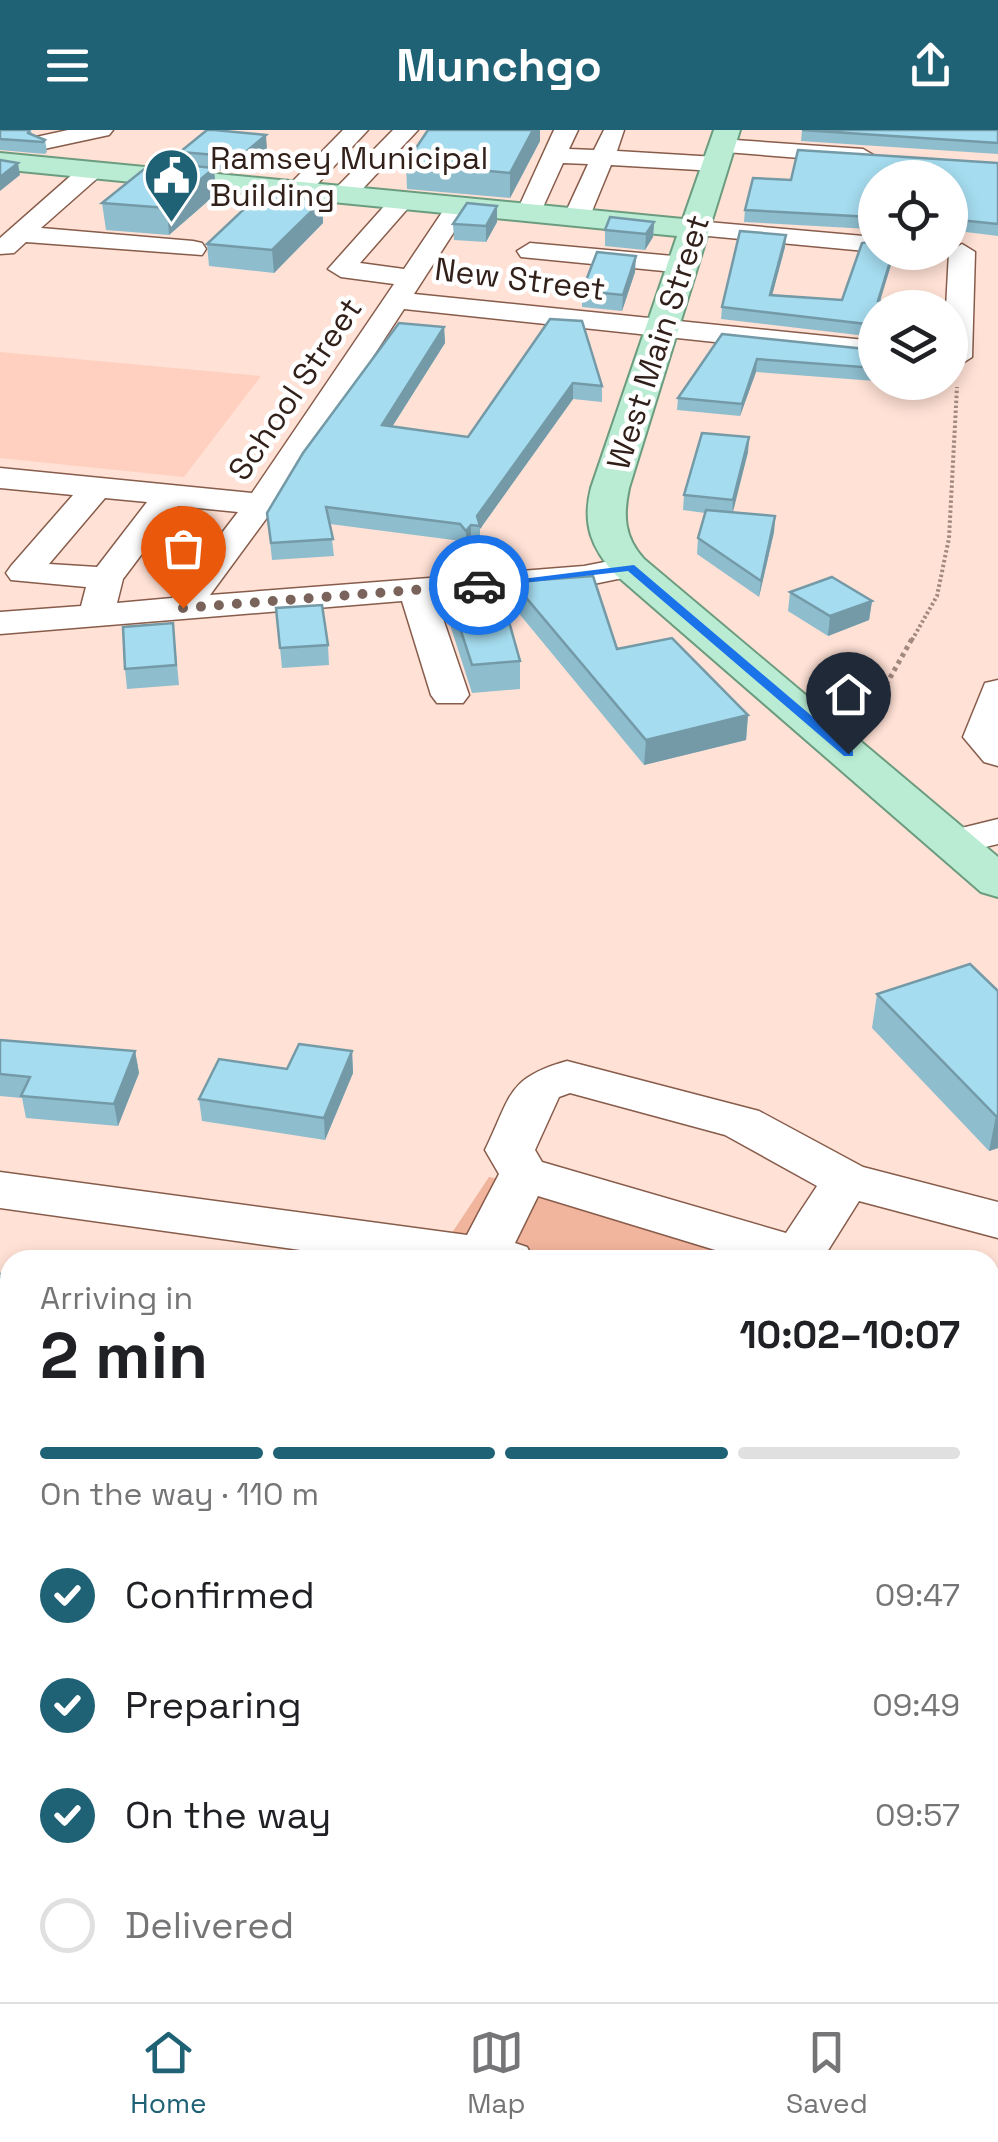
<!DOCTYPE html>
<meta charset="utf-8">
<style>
:root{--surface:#fff;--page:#f2f2f2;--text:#202124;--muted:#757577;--line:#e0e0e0;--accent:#1f6175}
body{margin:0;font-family:"Space Grotesk",sans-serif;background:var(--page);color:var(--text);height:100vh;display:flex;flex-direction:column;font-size:38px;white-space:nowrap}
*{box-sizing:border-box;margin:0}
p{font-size:32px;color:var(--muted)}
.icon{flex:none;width:55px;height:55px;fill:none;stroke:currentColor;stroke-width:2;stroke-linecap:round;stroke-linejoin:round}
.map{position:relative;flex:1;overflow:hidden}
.side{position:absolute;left:0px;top:1120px;width:1000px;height:752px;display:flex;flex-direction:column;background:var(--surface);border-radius:30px 30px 0 0;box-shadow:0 5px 15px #0003}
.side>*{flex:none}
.buttons{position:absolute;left:858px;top:30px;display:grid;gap:20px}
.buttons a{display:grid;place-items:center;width:110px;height:110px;border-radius:50%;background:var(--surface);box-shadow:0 5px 15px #0003;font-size:50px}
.pin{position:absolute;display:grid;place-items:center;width:85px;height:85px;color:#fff;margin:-102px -42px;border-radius:50% 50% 50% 0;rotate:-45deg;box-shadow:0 0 10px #0007}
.pin .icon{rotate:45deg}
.courier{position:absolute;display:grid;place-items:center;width:100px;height:100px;margin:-50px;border:8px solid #1a73e8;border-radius:50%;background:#fff;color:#222;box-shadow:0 2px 12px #0007}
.head em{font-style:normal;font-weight:800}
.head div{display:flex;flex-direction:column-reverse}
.head{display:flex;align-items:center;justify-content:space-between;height:170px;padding:0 40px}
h1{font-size:65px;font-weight:800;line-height:75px}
.bar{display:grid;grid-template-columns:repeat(4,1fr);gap:15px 10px;align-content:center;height:120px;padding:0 40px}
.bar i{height:12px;border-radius:8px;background:var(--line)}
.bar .on{background:var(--accent)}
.bar p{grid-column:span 4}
ol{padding:0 40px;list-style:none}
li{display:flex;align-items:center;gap:30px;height:110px}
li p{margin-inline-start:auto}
li .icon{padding:10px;border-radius:50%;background:var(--accent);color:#fff;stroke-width:4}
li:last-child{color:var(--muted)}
li i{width:55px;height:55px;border:5px solid var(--line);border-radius:50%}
header{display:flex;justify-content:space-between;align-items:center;height:130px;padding:0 40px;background:var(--accent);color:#fff;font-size:45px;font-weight:800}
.tab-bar{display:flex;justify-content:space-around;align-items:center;height:140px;border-top:2px solid var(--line);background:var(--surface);font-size:28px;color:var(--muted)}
.tab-bar a{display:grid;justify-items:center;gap:5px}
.tab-bar .on{color:var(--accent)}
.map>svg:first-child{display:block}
</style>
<header><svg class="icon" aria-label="menu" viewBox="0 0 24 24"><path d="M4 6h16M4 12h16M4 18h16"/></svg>Munchgo<svg class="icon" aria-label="share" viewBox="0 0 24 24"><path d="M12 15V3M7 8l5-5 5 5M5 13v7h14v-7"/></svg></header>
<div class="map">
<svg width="998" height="1872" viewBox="0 0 998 1872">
<rect width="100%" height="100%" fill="#ffe1d5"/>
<polygon fill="#ffd0bf" points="0,222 261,246 184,347 0,328"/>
<g fill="#f1b49d">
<polygon points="489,1047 868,1130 434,1130"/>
<polygon points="990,1157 998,1162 998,1872 42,1872 40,1863 990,1862"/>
<polygon points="0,1295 10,1296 10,1713 0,1663"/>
</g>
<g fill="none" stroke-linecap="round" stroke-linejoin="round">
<defs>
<g id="minor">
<polygon points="68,0 113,0 109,5 44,19 32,12 36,7"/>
<polygon points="343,0 368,0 308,64 290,64 287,59 290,54"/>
<polygon points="393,0 418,0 354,68 336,68 333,63 336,58"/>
<polygon points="554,0 578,0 569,19 594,20 604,0 624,0 617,21 716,27 728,34 716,41 611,35 590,86 577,94 564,86 588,34 563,33 539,86 521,86 517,81"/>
<polygon points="721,9 863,19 875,26 863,33 713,21 709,16"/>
<polygon points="92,33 104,40 101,45 41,98 193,111 202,113 206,119 202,125 26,112 14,123 0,124 0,108 83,35"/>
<path d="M 404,62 L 416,69 L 360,133 L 404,139 L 451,69 L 469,69 L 472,74 L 414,164 L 875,211 L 875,229 L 404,179 L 277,374 L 210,465 L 584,436 L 630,427 L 642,430 L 647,437 L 642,444 L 584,456 L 436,468 L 469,565 L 463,573 L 437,573 L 431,565 L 402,471 L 0,504 L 0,482 L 81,476 L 86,457 L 11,450 L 6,443 L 11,436 L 73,365 L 0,358 L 0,338 L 252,363 L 394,154 L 341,147 L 328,139 L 395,64 ZM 105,368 L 147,372 L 97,437 L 49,434 ZM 178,376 L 238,382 L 172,468 L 117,473 L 123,449 Z"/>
<polygon points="696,91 875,107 876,122 687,104 683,99"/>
<polygon points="530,113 684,127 697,135 684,143 521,127 517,121"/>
<polygon points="962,114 975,122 972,227 958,236 950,234 950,178 946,178 949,122"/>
<polygon points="998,550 998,636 984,632 963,607 985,553"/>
<polygon points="998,689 998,714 952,725 937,722 931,713 937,704"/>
<path d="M 567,931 L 759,981 L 863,1037 L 998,1072 L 998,1108 L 859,1071 L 822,1130 L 748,1130 L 538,1066 L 515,1113 L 527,1117 L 534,1130 L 372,1130 L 0,1078 L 0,1042 L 467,1105 L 499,1044 L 485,1020 C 511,967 506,948 567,931 ZM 570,963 L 725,1005 L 817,1056 L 786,1103 L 542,1032 L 535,1020 L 559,967 Z"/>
<polygon points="990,1161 998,1163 998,1203 990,1201"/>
<polygon points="990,1231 998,1232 998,1276 990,1273"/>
</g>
<path id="major" d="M 714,0 L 740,0 L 629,358 C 623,386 624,407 644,429 L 998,727 L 998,767 L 981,762 L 616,445 C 591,418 582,394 591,358 L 677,106 L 0,39 L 0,23 L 683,89 Z"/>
</defs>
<use href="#minor" stroke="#875c4b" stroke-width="3"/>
<use href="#major" stroke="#6c9c7f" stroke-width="4"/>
<polyline stroke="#a28980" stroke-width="4" stroke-dasharray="2.5 2.5" stroke-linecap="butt" points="912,510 937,466 949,408 957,257"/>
<polyline stroke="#a28980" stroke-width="5" stroke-dasharray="4 4" stroke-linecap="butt" points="864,586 869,585 913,507"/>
<use href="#minor" fill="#fff" fill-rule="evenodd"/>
<use href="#major" fill="#b9ecd3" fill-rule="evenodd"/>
</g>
<g fill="#8ebdce">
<polygon points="0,0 31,0 32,5 45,10 47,22 45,24 0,20"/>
<polygon points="428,0 540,0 540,11 510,68 407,59 406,33"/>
<polygon points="802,0 998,0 998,24 801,11"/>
<polygon points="267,20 241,42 214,40 216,64 169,105 106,100 102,73 182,35 180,22"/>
<polygon points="998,33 998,106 950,100 950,48 875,48 875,105 868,103 869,99 744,92 745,80 791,50"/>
<polygon points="322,71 323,93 274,143 209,136 207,114"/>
<polygon points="497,92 486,112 454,110 453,94"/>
<polygon points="654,92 653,107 645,120 605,116 605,100"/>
<polygon points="786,105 785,117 772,165 842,170 875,178 875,207 721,189 722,177"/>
<polygon points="635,142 622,181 582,177 582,161"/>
<polygon points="550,189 602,256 602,272 573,269 480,399 480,413 471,412 467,418 461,411 330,394 334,426 272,430 267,383 444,197 445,213 392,297 468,307"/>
<polygon points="722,204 875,220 875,251 756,242 740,286 677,280 678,268"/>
<polygon points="749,307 748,322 732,382 775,386 774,402 759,467 697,424 698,408 705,383 683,380 684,365"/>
<polygon points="445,452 520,531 520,559 472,563 445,479"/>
<polygon points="513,452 617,519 748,585 746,610 644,635 512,475"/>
<polygon points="790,462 872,471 869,490 828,506 788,481"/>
<polygon points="276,478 328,515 329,535 282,538"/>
<polygon points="175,513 179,555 127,559 125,539"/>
<polygon points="998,861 998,1018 989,1021 872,898 877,864"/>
<polygon points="0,910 135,921 139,943 118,996 26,988 22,968 0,966"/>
<polygon points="352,921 353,943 325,1010 202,991 199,969 287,939"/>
<polygon points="0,1144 10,1146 10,1223 0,1221"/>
</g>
<g fill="#749aa7">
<polygon points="533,0 540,0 540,11 510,68 510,43"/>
<polygon points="266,5 267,20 241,42 240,27"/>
<polygon points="18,33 20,45 0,61 0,47"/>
<polygon points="214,38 216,64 169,105 167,78"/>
<polygon points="322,71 323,93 274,143 272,120"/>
<polygon points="497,76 497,92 486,112 486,96"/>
<polygon points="654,92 653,107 645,120 646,104"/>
<polygon points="786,105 785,117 769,177 770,165"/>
<polygon points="893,122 895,122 878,178 878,171"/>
<polygon points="636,126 635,142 622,181 623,165"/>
<polygon points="444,197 445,213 383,311 382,295"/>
<polygon points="757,229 756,242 740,286 742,274"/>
<polygon points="573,253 573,269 480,399 477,386"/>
<polygon points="749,307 748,322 732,386 733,370"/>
<polygon points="775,386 774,402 759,467 761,451"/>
<polygon points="471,395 471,412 467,418 466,401"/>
<polygon points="872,471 869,490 828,506 830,486"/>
<polygon points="748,585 746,610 644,635 646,610"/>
<polygon points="135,921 139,943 118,996 114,974"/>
<polygon points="352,921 353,943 325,1010 324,988"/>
<polygon points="996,986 998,986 998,1018 989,1021"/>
</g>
<g fill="#a5dcef" stroke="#749aa7" stroke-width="2.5">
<polygon points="0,0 29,0 28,3 45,10 43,12 0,9"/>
<polygon points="207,0 214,0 266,5 240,27 180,22"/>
<polygon points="428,0 533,0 510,43 406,33"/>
<polygon points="802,0 998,0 998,13"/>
<polygon points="798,20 998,33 998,94 950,89 950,48 875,48 875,93 870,91 871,87 745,80 753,48 791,50"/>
<polygon points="0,30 18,33 0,47"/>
<polygon points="153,32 214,38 167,78 102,73"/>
<polygon points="260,64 322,71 272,120 207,114"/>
<polygon points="467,73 497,76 486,96 453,94"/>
<polygon points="610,87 654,92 646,104 605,100"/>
<polygon points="740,101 786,105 770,165 842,170 862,113 875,111 875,122 893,122 878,171 927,175 927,178 875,178 875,195 722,177"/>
<polygon points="597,122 636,126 623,165 582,161"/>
<polygon points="550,189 582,191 602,256 573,253 477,386 480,396 471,395 466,401 460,394 326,377 333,409 271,413 267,383 303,323 399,193 444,197 382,295 468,307"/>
<polygon points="722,204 875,220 875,238 757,229 742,274 678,268"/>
<polygon points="702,303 749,307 733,370 684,365"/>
<polygon points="706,380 775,386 761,451 698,408"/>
<polygon points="593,446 617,519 672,508 748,585 646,610 513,452"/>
<polygon points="832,447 872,471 830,486 790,462"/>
<polygon points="497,449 520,531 472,535 445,452"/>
<polygon points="322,475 328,515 280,518 276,478"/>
<polygon points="173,493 176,535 125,539 123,497"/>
<polygon points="970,834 998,861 998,986 996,986 877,864"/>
<polygon points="0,910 135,921 114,974 21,966 30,947 0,944"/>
<polygon points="299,914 352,921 324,988 199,969 219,929 287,939"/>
<polygon points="0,1144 10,1146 10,1165 8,1169 10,1169 10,1201 0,1200"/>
</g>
<polygon fill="#1a73e8" points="634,435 853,621 853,626 844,626 628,441 479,458 473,455"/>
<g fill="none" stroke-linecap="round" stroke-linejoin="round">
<polyline stroke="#79635b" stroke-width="10" stroke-dasharray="0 18" points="183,478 479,455"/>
</g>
<defs>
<symbol id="civic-pin" viewBox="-11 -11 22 30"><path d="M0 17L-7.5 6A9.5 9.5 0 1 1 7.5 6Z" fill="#1f6175" stroke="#fff"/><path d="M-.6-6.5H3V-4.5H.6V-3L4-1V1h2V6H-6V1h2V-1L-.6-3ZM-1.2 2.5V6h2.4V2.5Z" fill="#fff"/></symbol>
</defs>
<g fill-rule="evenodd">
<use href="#civic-pin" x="140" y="14" width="63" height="86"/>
</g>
<g text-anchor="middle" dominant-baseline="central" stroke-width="9" stroke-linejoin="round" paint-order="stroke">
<g font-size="32" fill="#311f19" stroke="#fff" text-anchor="start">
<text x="210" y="28">Ramsey Municipal<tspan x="210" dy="37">Building</tspan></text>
</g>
<g font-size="32" fill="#311f19" stroke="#fff">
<text transform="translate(520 149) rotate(7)">New Street</text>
<text transform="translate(658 212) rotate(-72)">West Main Street</text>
<text transform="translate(295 259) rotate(-56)">School Street</text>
</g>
</g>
</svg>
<div class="buttons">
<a><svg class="icon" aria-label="locate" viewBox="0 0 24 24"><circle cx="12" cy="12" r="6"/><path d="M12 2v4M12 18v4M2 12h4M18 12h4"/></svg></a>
<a><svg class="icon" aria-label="layers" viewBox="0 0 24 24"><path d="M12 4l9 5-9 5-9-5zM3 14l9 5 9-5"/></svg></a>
</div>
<div class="pin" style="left:183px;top:478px;background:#ea580c"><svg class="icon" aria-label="bag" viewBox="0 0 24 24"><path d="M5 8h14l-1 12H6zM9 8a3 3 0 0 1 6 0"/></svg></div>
<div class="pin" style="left:848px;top:624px;background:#1f2937"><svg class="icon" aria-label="home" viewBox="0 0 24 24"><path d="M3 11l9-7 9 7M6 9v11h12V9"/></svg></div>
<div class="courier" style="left:479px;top:455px"><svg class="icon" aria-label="car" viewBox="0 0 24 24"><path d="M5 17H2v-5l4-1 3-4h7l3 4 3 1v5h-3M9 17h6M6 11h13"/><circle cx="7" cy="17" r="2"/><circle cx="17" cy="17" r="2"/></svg></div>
<section class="side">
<div class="head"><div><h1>2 min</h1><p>Arriving in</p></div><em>10:02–10:07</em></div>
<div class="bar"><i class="on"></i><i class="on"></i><i class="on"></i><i></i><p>On the way · 110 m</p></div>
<ol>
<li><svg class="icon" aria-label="check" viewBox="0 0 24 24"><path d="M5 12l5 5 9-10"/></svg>Confirmed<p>09:47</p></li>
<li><svg class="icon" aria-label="check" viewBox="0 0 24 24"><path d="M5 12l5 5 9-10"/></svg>Preparing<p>09:49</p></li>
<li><svg class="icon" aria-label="check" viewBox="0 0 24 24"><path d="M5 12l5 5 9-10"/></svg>On the way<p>09:57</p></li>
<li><i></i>Delivered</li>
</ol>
</section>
</div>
<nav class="tab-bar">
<a class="on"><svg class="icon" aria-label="home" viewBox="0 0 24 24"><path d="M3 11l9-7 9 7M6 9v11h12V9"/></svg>Home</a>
<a><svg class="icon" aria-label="map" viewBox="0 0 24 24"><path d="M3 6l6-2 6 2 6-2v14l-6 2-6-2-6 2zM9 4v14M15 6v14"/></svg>Map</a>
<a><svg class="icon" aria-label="saved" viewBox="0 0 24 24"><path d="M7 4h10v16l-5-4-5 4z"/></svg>Saved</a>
</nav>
